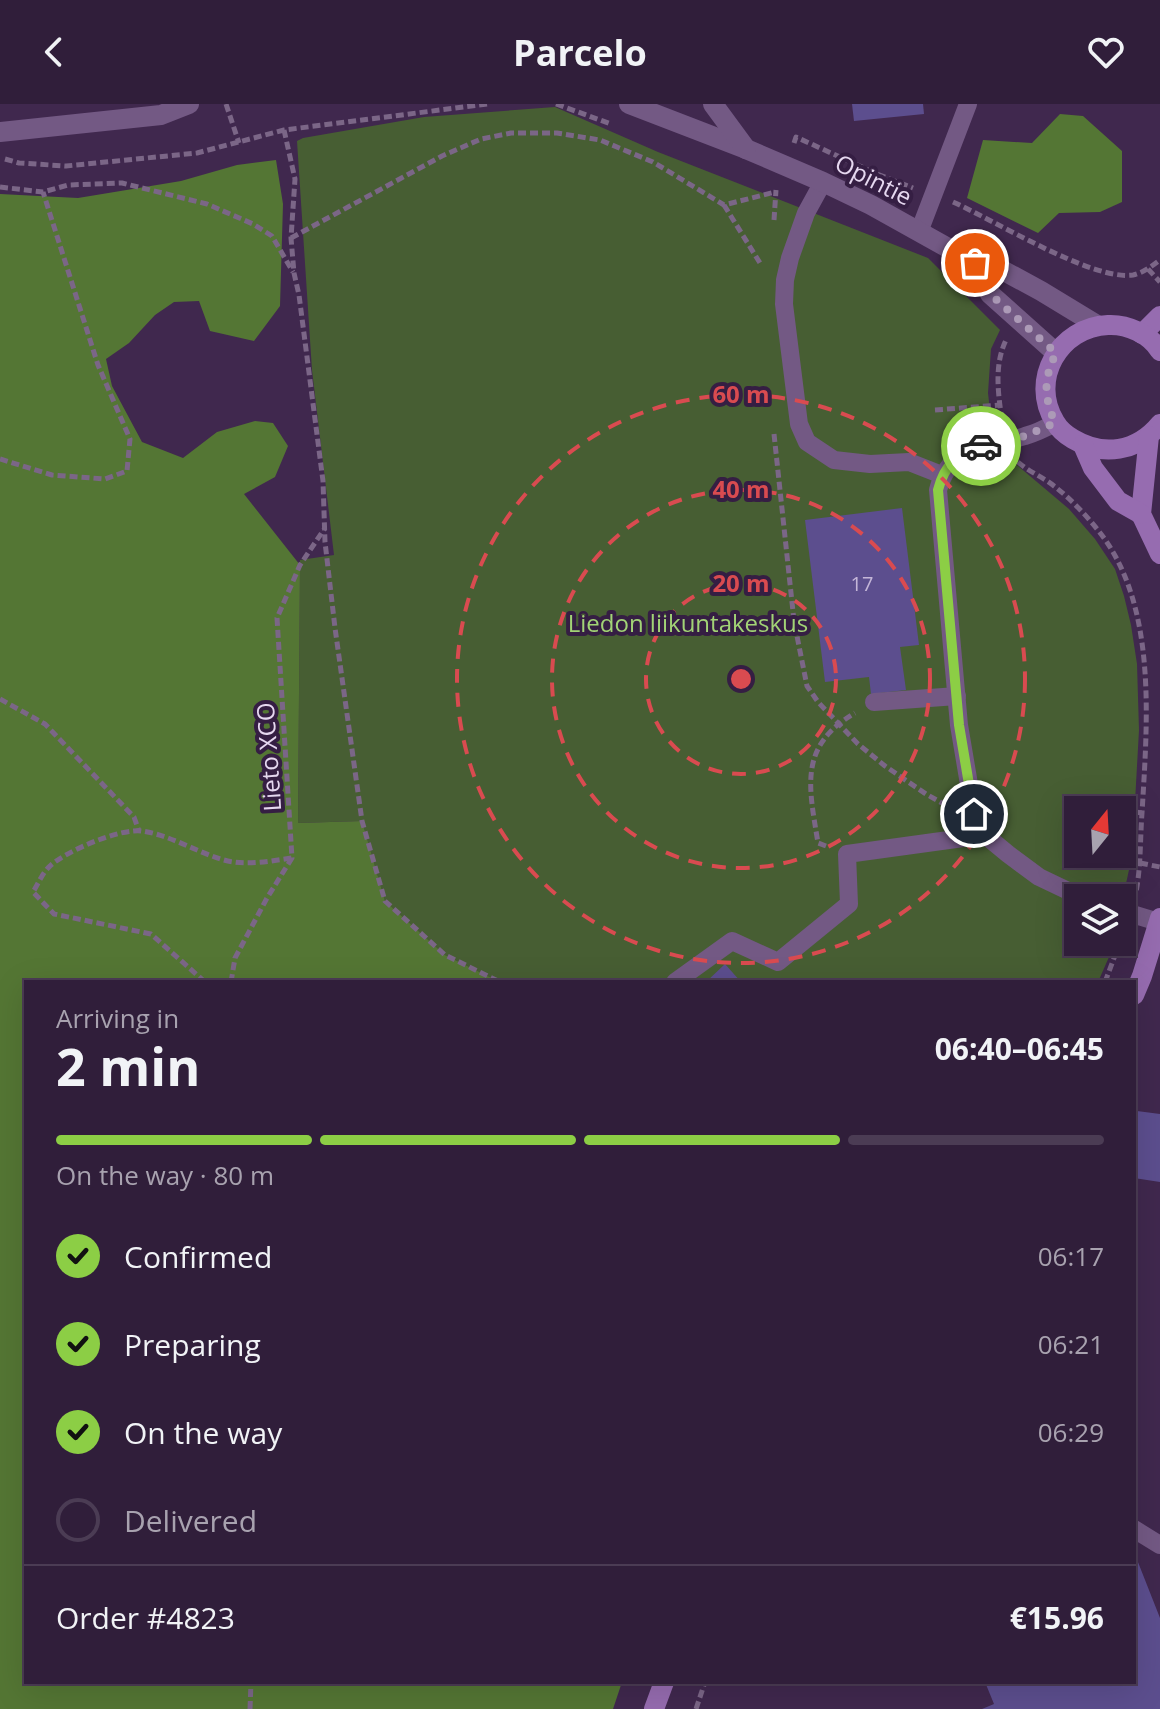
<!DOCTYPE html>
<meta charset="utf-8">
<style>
:root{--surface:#301e3a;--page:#3c2b45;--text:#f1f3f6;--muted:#a8a2af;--line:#4b3c54;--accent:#8cce45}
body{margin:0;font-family:"Open Sans",sans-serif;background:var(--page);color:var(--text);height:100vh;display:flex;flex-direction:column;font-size:30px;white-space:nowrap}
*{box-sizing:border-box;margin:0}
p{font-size:26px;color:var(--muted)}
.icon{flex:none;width:44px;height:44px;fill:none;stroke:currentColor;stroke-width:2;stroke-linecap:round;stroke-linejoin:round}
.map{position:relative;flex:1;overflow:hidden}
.panel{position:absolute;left:24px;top:876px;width:1112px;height:704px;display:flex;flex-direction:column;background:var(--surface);border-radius:0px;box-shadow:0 8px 32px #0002,0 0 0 2px var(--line)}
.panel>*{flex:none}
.needle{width:52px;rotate:18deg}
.fabs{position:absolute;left:1064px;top:692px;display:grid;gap:16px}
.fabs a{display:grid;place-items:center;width:72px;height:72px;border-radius:0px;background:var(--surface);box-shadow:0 8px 32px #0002,0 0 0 2px var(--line);font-size:40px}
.pin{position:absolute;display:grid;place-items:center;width:68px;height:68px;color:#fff;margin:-34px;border:4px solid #fff;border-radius:50%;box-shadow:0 2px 8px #0007}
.courier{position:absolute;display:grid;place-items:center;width:80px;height:80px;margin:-40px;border:6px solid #8cce45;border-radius:50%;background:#fff;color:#222;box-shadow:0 2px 10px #0007}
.summary em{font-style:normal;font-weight:700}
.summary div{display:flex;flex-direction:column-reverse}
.summary{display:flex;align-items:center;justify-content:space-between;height:136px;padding:0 32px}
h1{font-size:52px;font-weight:700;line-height:60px}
.bar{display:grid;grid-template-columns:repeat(4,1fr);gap:12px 8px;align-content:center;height:96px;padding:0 32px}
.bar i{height:10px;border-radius:6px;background:var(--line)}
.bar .current{background:var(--accent)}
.bar p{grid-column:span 4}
.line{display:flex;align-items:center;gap:20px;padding:0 32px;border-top:2px solid var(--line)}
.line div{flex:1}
ol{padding:0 32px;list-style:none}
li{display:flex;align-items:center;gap:24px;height:88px}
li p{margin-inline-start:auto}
li .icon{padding:8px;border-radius:50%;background:var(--accent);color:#111;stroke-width:4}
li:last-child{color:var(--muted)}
li i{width:44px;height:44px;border:4px solid var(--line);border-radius:50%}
header{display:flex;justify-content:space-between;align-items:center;height:104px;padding:0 32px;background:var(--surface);font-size:36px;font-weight:700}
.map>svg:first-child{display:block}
</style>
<header><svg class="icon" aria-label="back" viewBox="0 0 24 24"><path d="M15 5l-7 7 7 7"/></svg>Parcelo<svg class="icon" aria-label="heart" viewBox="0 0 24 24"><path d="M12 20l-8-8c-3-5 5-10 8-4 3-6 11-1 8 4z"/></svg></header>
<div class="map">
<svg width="1160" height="1605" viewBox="0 0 1160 1605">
<rect width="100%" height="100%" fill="#40284e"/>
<path fill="#475e33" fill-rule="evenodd" d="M 555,3 L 658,48 L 928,154 L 1000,226 L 991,245 L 988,289 L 992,324 L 1012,357 L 1069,405 L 1095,435 L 1115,465 L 1124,492 L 1131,521 L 1137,560 L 1139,626 L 1132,752 L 1122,798 L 1122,794 L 1078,794 L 1078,838 L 1113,838 L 1109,853 L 1098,878 L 500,878 L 445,851 L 385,797 L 362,717 L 298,719 L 300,456 L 334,451 L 312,266 L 297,37 L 303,34 L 424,13 ZM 1078,706 L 1122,706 L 1122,750 L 1078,750 Z"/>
<g fill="#547634">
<polygon points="1060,10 1083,12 1122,47 1122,98 1100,108 1059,109 1038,129 967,94 983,36 1032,39"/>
<polygon points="276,56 283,100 280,202 254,237 210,227 199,197 174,198 155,211 129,239 106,255 112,282 142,338 183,354 217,328 255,317 273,319 288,342 275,373 244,390 300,461 298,719 362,717 385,797 445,851 500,878 26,878 26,1578 622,1578 613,1605 0,1605 0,90 78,94 181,77 237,61"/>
</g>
<g fill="#5c4e8e">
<polygon points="852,0 923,0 924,10 854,17"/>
<polygon points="902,404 919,541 900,543 906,586 871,590 869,573 825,578 805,416"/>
<polygon points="725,860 741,878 706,878"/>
<polygon points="1137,1007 1160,1010 1160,1078 1134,1074 1134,1031"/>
<polygon points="1134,1448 1160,1514 1160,1605 982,1605 994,1600 985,1578 1134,1578"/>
</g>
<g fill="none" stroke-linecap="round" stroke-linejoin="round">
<g stroke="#7b6687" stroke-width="5" stroke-dasharray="8 4" stroke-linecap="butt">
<polyline points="226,0 239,39"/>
<polyline points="556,0 611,20"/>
<polyline points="284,26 295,75 291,134 294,169 299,191 323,377 325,438 335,524 362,717 385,797 445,851 500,878"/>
<polyline points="794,39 796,33 877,70 913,84"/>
<polyline points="5,55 19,59 66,62 197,49 284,26 487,0"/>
<polyline points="0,83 43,88 68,81 122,79 207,100 253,120 272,132 293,168"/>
<path d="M 953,98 C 994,116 1092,177 1133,171 C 1143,169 1152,162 1160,156"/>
<polyline points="724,101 760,159"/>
<polyline points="774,116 776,86"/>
<polyline points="291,134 442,52 481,35 511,29 557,29 600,36 653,58 724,101 775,88"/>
<polyline points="1148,165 1160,178"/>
<polyline points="935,306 1000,301"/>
<path d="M 1002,316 C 998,289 994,261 1006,236"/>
<polyline points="774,330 794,517 807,582 818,598 858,640 885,662 926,690 949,703"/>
<polyline points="0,355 52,371 105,375 127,367 130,335 98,261 43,88"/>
<path d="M 1018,358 C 1029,368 1043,373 1054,382 C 1071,395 1088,413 1101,430 C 1158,505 1147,621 1142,709 C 1140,736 1141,762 1136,788"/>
<polyline points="0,595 45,620 134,713 139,727"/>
<polyline points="1099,692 1119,706"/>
<polyline points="1122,706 1142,709"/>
<path d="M 826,742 L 818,739 C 809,683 798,642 855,609"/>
<polyline points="1140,759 1160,763"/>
<path d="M 205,878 L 151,830 L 54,810 L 33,788 C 38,780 43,768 50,762 C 66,747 120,724 142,727 C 170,731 196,748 224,756 C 246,762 270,757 292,754"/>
<polyline points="231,878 235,854 267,794 292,754 277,514 300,461 325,424"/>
<polyline points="1105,878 1120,838"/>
<polyline points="250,1605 251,1578"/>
<polyline points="696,1605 705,1578"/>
</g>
<g stroke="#735984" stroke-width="18">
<polyline points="823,78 806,109 790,154 785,176 784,200 799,320 807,338 834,356 870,360 909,358 942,371"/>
<polyline points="919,128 968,0"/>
<path d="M 1055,319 C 1046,324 1036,329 1025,332 C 987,344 951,339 938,386 L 959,621 L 974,710 L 985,731 L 1008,750 L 1039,773 L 1083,794"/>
<polyline points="874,598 957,592"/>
<polyline points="1122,807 1159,818"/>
<polyline points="675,878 732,837 778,858 849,800 847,750 985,731"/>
<polyline points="1134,1425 1160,1441"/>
</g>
<g stroke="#735984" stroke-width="20">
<polyline points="629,0 746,45 823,78 871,101 975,159 1004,167 1041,187 1097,221"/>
<polyline points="713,0 746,45"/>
<polyline points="0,28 161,11 189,0"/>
<polyline points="975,159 990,190 1056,249"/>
</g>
<g stroke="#966cb0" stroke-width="20">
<polyline points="1142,230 1160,212"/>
<path d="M 1160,247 C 1150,230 1127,220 1108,221 C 1059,223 1029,276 1055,318 C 1059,325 1066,331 1073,335 C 1103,353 1137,348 1160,320"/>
<polyline points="1149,332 1141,410 1160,450"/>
<polyline points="1083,341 1093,364 1118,397 1141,410"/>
<polyline points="1134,891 1142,872 1160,814"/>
<polyline points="654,1605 664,1578"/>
</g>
</g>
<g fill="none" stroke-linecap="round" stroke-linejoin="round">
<path stroke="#ac9ab7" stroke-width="8" stroke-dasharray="0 14.4" d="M 975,159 L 990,190 L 1056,249 C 1043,276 1044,292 1055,319 L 1025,332 L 981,342"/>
<path stroke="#8cce45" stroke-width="10" d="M 974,710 L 959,621 L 938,386 C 945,359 956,353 981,342"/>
</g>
<g fill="none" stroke="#d94b50" stroke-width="4" stroke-dasharray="14 10">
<circle cx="741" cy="575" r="95"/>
<circle cx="741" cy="575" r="189"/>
<circle cx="741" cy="575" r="284"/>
</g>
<g text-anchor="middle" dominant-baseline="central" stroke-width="8" stroke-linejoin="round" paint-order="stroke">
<g font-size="20" fill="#c4b6d8">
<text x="862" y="479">17</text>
</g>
<g font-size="24" fill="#e6d8f0" stroke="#351e43">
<text transform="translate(874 75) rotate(27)">Opintie</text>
<text transform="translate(268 653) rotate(-94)">Lieto XCO</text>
</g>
<g font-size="24" fill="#a2d376" stroke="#351e43">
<text x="688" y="518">Liedon liikuntakeskus</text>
</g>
</g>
<circle cx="741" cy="575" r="12" fill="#d94b50" stroke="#351e43" stroke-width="4"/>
<g font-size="24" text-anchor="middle" font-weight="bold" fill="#d94b50" stroke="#351e43" stroke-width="8" stroke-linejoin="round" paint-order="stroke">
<text x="741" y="299">60 m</text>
<text x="741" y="394">40 m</text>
<text x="741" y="488">20 m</text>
</g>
</svg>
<div class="fabs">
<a><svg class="needle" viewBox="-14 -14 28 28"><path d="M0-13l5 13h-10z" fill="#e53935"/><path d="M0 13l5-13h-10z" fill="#a8a2af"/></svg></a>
<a><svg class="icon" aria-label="layers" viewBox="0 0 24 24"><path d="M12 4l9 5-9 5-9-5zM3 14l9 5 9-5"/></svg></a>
</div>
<div class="pin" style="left:975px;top:159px;background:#ea580c"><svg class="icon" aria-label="bag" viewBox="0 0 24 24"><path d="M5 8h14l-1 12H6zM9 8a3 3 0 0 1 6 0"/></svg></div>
<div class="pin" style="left:974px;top:710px;background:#1f2937"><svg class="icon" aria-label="home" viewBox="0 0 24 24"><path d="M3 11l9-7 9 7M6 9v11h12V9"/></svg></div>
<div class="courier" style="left:981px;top:342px"><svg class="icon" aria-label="car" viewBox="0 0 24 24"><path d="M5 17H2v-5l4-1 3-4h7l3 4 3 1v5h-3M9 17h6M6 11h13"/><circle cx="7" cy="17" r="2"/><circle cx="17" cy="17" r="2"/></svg></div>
<section class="panel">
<div class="summary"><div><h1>2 min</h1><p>Arriving in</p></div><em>06:40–06:45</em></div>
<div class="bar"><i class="current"></i><i class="current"></i><i class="current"></i><i></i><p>On the way · 80 m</p></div>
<ol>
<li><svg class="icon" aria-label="check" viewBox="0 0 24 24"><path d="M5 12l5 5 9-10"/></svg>Confirmed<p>06:17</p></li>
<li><svg class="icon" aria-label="check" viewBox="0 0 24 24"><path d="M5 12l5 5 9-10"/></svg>Preparing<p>06:21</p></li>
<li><svg class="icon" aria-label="check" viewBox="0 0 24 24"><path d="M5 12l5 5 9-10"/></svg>On the way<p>06:29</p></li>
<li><i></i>Delivered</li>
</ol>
<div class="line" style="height:104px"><div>Order #4823</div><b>€15.96</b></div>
</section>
</div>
